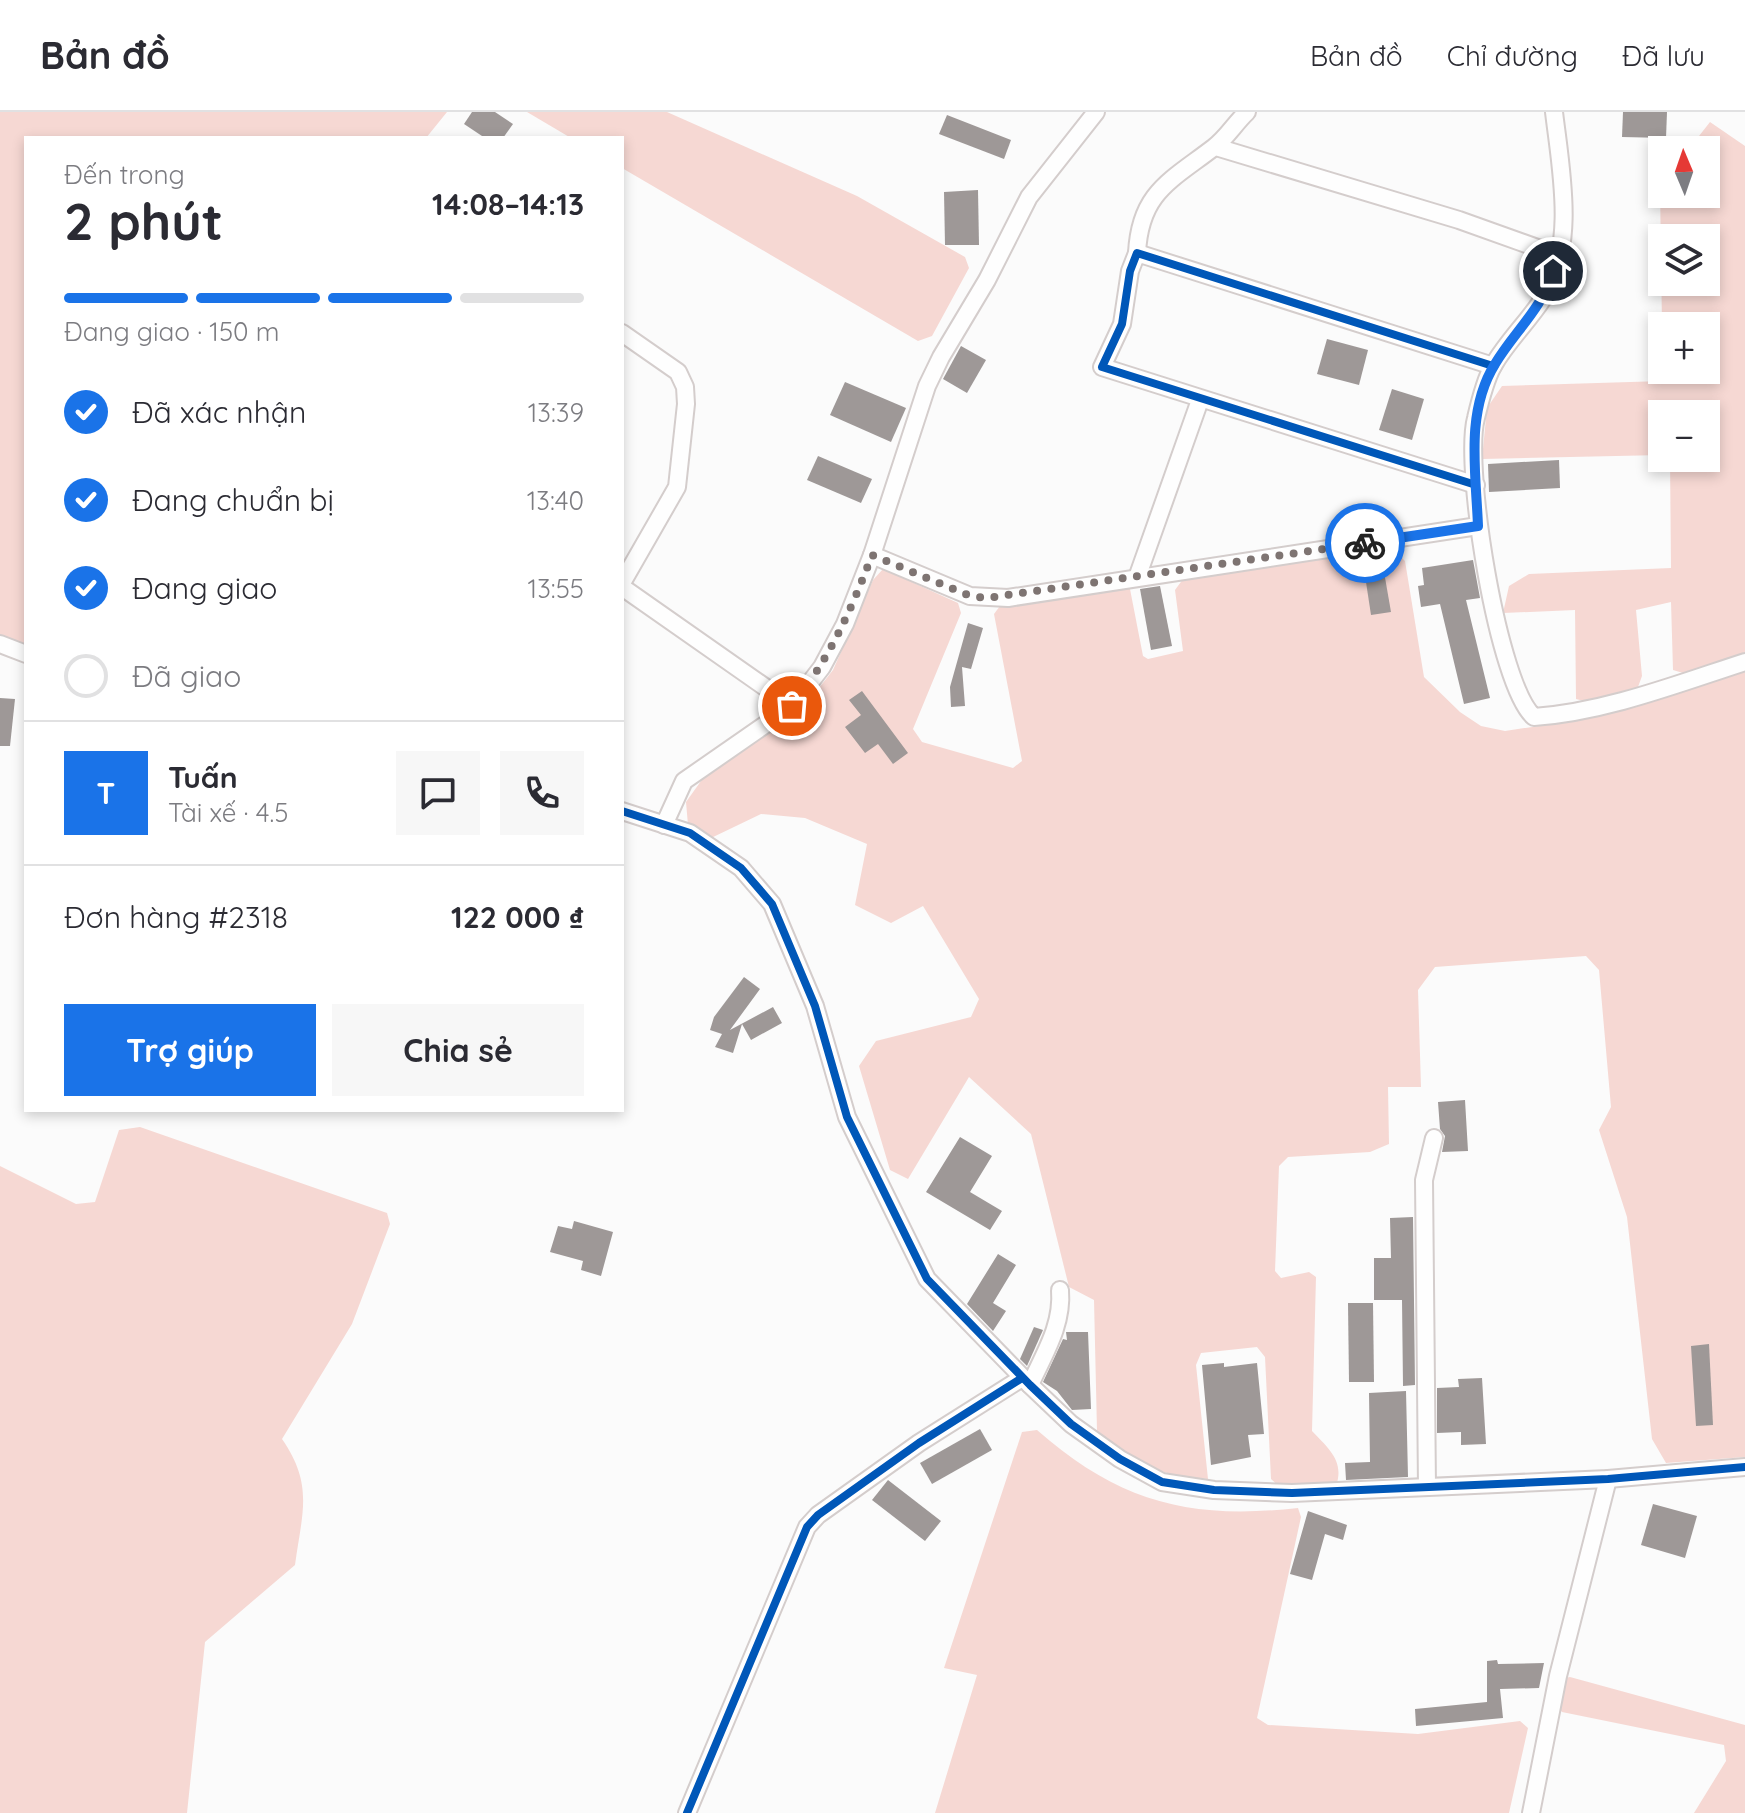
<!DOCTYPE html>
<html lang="vi">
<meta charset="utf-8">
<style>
:root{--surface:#fff;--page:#f7f7f7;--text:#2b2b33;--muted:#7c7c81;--line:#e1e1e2;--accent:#1a73e8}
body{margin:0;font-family:Quicksand,sans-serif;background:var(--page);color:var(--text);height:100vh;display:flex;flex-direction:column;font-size:30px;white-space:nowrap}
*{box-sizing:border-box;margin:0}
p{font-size:26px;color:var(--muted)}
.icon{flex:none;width:44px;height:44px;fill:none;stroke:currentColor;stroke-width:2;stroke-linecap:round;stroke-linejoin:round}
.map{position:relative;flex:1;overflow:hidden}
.drawer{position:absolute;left:24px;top:24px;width:600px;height:976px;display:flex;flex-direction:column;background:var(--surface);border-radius:0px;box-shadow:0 4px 12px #0003}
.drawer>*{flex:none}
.needle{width:52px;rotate:358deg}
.tools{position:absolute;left:1648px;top:24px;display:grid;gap:16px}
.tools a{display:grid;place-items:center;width:72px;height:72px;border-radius:0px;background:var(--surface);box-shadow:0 4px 12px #0003;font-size:40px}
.pin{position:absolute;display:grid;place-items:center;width:68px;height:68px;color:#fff;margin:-34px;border:4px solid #fff;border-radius:50%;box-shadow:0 2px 8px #0007}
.courier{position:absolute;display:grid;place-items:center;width:80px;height:80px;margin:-40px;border:6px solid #1a73e8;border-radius:50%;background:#fff;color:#222;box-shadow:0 2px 10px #0007}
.overview em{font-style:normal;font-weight:700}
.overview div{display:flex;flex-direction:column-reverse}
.overview{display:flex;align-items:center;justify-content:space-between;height:136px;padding:0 40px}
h1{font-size:52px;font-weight:700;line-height:60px}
.bar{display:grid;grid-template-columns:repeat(4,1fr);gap:12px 8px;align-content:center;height:96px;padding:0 40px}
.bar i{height:10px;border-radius:6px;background:var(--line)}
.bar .current{background:var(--accent)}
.bar p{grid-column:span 4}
.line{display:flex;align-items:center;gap:20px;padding:0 40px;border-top:2px solid var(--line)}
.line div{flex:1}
.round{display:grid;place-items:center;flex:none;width:84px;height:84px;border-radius:0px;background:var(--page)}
ol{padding:0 40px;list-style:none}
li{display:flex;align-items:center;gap:24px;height:88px}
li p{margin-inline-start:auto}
li .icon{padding:8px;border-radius:50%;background:var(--accent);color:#fff;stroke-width:4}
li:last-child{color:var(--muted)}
li i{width:44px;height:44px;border:4px solid var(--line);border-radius:50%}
.primary-button{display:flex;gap:16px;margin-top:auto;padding:16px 40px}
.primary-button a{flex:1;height:92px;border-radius:0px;background:var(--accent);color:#fff;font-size:32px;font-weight:700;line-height:92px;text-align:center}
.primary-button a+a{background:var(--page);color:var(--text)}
header{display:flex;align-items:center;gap:48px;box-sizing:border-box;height:112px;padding:0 40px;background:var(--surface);border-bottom:2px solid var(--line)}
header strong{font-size:38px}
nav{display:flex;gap:44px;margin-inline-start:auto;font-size:28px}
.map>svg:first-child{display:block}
</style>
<header>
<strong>Bản đồ</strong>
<nav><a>Bản đồ</a><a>Chỉ đường</a><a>Đã lưu</a></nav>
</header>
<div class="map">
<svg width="1745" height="1701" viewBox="0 0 1745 1701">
<rect width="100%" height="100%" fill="#fbfbfb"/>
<g fill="#f6d8d3" fill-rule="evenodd">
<polygon points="0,0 447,0 426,26 26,26 26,534 0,525"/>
<polygon points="527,0 667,0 857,84 965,145 969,156 932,224 918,229 622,56 622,26 571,26"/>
<path d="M 1710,10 L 1745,34 L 1745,542 L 1683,561 L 1673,558 L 1671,490 L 1636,498 L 1642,564 L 1638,575 L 1588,590 L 1576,587 L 1575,498 L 1503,501 L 1509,474 L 1529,462 L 1671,456 L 1670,346 L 1706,346 L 1706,302 L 1662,302 L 1662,343 L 1482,347 L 1487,296 L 1502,274 L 1663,269 L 1663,258 L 1706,258 L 1706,214 L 1662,214 L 1660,75 L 1662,82 L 1706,82 L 1706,38 L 1688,38 ZM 1662,126 L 1706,126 L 1706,170 L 1662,170 Z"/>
<path d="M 1381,435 L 1395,439 L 1405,449 L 1424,565 L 1460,600 L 1481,614 L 1505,619 L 1585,607 L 1745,559 L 1745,1345 L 1666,1351 L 1652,1327 L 1627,1105 L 1599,1018 L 1611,995 L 1599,858 L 1586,844 L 1435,855 L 1418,878 L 1421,975 L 1388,975 L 1389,1032 L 1370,1040 L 1288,1045 L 1279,1054 L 1275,1159 L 1281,1166 L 1309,1160 L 1316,1165 L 1312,1319 C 1328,1336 1345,1349 1336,1374 L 1281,1376 L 1271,1367 L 1265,1245 L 1257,1235 L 1201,1241 L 1196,1253 L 1208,1367 C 1157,1365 1136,1349 1097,1319 L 1094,1188 L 1069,1175 L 1031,1022 L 969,965 L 908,1067 L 890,1058 L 859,954 L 876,929 L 971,905 L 979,887 L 923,794 L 891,811 L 855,793 L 867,732 L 805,706 L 761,702 L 709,727 L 688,713 L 686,690 L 706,662 L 800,600 L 833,558 L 873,468 L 883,457 L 958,491 L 961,501 L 913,617 L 922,630 L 1013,656 L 1022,649 L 994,502 L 1000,494 L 1122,473 L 1130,477 L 1143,544 L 1148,547 L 1183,539 L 1175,478 L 1186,463 Z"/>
<path d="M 140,1015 L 387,1101 L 390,1112 L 352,1212 L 282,1327 C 314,1373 302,1401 295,1453 L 205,1530 L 187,1701 L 0,1701 L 0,1054 L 76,1092 L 95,1090 L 119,1018 Z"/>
<path d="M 1037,1318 C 1119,1390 1189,1408 1298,1396 L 1301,1405 L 1257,1606 L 1268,1613 L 1418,1622 L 1520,1609 L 1528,1616 L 1509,1701 L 935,1701 L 977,1563 L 944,1556 L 1022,1320 Z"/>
<polygon points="1570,1565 1745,1613 1745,1701 1694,1701 1726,1649 1724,1633 1562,1600 1557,1594 1565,1566"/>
</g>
<g fill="#9e9897">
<polygon points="472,0 495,0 513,12 503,26 485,26 464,12"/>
<polygon points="1623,0 1667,0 1666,26 1622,25"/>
<polygon points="947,3 1011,28 1004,47 939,22"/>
<polygon points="978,78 979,133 945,133 944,80"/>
<polygon points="1327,227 1368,238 1359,273 1317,262"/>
<polygon points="961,234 986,248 967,281 943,267"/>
<polygon points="845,270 906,296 891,330 830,303"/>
<polygon points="1392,277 1424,287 1412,328 1379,318"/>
<polygon points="818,344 872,367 861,391 807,368"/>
<polygon points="1559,348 1560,376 1489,380 1488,352"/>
<polygon points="1473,448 1480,486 1466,488 1490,586 1464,592 1440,492 1421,495 1418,474 1424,473 1422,456"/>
<polygon points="1383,454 1391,500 1371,503 1364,457"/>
<polygon points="1160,474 1172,534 1151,538 1140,477"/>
<polygon points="968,511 983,516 971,557 962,555 965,594 951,595 950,575"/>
<polygon points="862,579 908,641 893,652 878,632 865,641 845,615 861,603 849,588"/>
<polygon points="0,586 15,587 10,634 0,634"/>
<polygon points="744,865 760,877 730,918 773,895 782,911 751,928 742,912 733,941 715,935 722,922 710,918 714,905"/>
<polygon points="1465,988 1468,1039 1442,1040 1445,1024 1440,1017 1438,990"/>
<polygon points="960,1025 992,1044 970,1080 1002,1099 990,1118 926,1080"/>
<polygon points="1413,1105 1415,1273 1403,1274 1402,1188 1374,1188 1374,1146 1391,1146 1390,1106"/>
<polygon points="574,1109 613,1120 601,1164 581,1158 583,1149 550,1140 558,1114 572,1117"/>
<polygon points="998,1142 1016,1153 993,1191 1006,1199 993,1219 967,1192"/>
<polygon points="1348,1191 1373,1191 1374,1270 1349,1270"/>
<polygon points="1034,1215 1043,1218 1027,1254 1020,1247"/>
<polygon points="1066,1220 1088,1220 1091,1297 1072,1298 1057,1279 1043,1270 1063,1227 1067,1228"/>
<polygon points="1709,1232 1713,1313 1696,1314 1691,1234"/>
<polygon points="1224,1251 1224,1255 1257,1251 1264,1322 1248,1323 1251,1345 1211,1353 1202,1253"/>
<polygon points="1482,1266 1486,1332 1461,1333 1461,1320 1437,1321 1437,1276 1459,1275 1458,1267"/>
<polygon points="1406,1279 1408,1365 1346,1368 1345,1351 1370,1350 1369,1281"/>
<polygon points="980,1317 992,1338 932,1372 920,1351"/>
<polygon points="888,1368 941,1409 925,1429 872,1388"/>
<polygon points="1653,1392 1697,1404 1685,1446 1641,1433"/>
<polygon points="1308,1399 1347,1413 1343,1428 1325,1422 1312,1468 1290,1462"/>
<polygon points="1497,1548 1498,1552 1544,1551 1539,1576 1500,1577 1503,1606 1416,1614 1415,1597 1487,1590 1487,1549"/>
</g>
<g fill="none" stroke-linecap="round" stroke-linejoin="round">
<defs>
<g id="minor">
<path d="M 1554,0 C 1561,59 1576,131 1544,185 C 1529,209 1507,229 1493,254 C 1485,268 1480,289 1476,306 C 1463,354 1498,574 1534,605 C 1605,600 1677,572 1745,550"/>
<polyline points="1216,35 1459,108 1557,143"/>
<path d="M 1137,141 C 1140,81 1170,69 1213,36 C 1226,27 1235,11 1247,0"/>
<polyline points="622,221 678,260 685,275 686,292 677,375 622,471"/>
<polyline points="1476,373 1102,255 1122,212 1130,159 1137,141 1493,254"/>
<polyline points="872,443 970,484 1008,486 1478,414"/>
<polyline points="1138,463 1200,288"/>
<polyline points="622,475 792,594"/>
<polyline points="0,532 26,542"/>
<polyline points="622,699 690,721 741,756 772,792 815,894 847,1005 927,1167 1030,1273 1071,1312 1120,1347 1162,1370 1214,1378 1292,1381 1608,1367 1745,1355"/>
<polyline points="664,713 684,669 792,594 822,555 845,512 872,443 927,274 941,245 987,168 1029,85 1096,0"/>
<path d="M 1030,1273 C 1044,1242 1063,1213 1060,1178"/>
<polyline points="1427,1375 1424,1068 1434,1026"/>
<polyline points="687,1701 807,1415 818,1403 919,1331 1022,1266"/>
<polyline points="1531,1701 1558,1564 1608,1367"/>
</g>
</defs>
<use href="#minor" stroke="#d4cdcc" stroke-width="20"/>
<use href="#minor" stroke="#fefefe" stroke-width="16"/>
<defs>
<g id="cycleway">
<polyline points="1476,373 1102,255 1122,212 1130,159 1137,141 1493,254"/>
<polyline points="622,699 690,721 741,756 772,792 815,894 847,1005 927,1167 1030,1273 1071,1312 1120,1347 1162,1370 1214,1378 1292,1381 1608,1367 1745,1355"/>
<polyline points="687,1701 807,1415 818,1403 919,1331 1022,1266"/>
</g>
</defs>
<use href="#cycleway" stroke="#fff" stroke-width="13"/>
<use href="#cycleway" stroke="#0057b8" stroke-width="8"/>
</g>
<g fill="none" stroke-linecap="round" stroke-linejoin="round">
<path stroke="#7e7472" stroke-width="8" stroke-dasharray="0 14.4" d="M 792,594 C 830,545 850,501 872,443 L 970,484 L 987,486 L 1365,431"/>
<path stroke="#1a73e8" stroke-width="10" d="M 1365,431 L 1478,414 C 1476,361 1465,300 1495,252 C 1514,220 1543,196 1553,159"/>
</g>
</svg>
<div class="tools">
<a><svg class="needle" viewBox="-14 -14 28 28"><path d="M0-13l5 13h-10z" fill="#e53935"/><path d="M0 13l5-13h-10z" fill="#7c7c81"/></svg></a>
<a><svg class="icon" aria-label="layers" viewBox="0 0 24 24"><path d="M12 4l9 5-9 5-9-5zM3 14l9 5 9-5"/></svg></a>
<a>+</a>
<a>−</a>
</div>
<div class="pin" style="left:792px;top:594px;background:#ea580c"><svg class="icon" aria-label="bag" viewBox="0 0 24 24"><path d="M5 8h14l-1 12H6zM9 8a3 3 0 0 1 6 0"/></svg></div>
<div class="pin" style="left:1553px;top:159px;background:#1f2937"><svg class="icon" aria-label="home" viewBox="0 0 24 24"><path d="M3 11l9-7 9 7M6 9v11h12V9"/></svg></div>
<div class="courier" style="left:1365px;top:431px"><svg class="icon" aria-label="bike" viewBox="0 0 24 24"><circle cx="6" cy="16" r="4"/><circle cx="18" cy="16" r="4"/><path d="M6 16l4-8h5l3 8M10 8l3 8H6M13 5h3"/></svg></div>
<section class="drawer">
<div class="overview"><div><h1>2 phút</h1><p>Đến trong</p></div><em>14:08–14:13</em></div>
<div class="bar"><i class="current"></i><i class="current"></i><i class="current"></i><i></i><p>Đang giao · 150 m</p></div>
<ol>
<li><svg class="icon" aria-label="check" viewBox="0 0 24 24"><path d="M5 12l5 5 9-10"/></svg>Đã xác nhận<p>13:39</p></li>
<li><svg class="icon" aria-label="check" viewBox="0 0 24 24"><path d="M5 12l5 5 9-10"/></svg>Đang chuẩn bị<p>13:40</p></li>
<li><svg class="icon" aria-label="check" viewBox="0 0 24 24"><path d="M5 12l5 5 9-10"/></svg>Đang giao<p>13:55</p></li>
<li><i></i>Đã giao</li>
</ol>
<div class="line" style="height:144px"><b class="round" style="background:var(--accent);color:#fff">T</b><div><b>Tuấn</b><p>Tài xế · 4.5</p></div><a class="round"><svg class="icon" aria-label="chat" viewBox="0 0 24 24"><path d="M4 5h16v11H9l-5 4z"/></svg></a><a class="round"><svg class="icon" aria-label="phone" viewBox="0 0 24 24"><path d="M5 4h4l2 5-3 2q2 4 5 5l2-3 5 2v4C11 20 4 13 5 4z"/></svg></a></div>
<div class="line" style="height:104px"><div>Đơn hàng #2318</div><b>122 000 ₫</b></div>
<div class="primary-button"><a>Trợ giúp</a><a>Chia sẻ</a></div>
</section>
</div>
